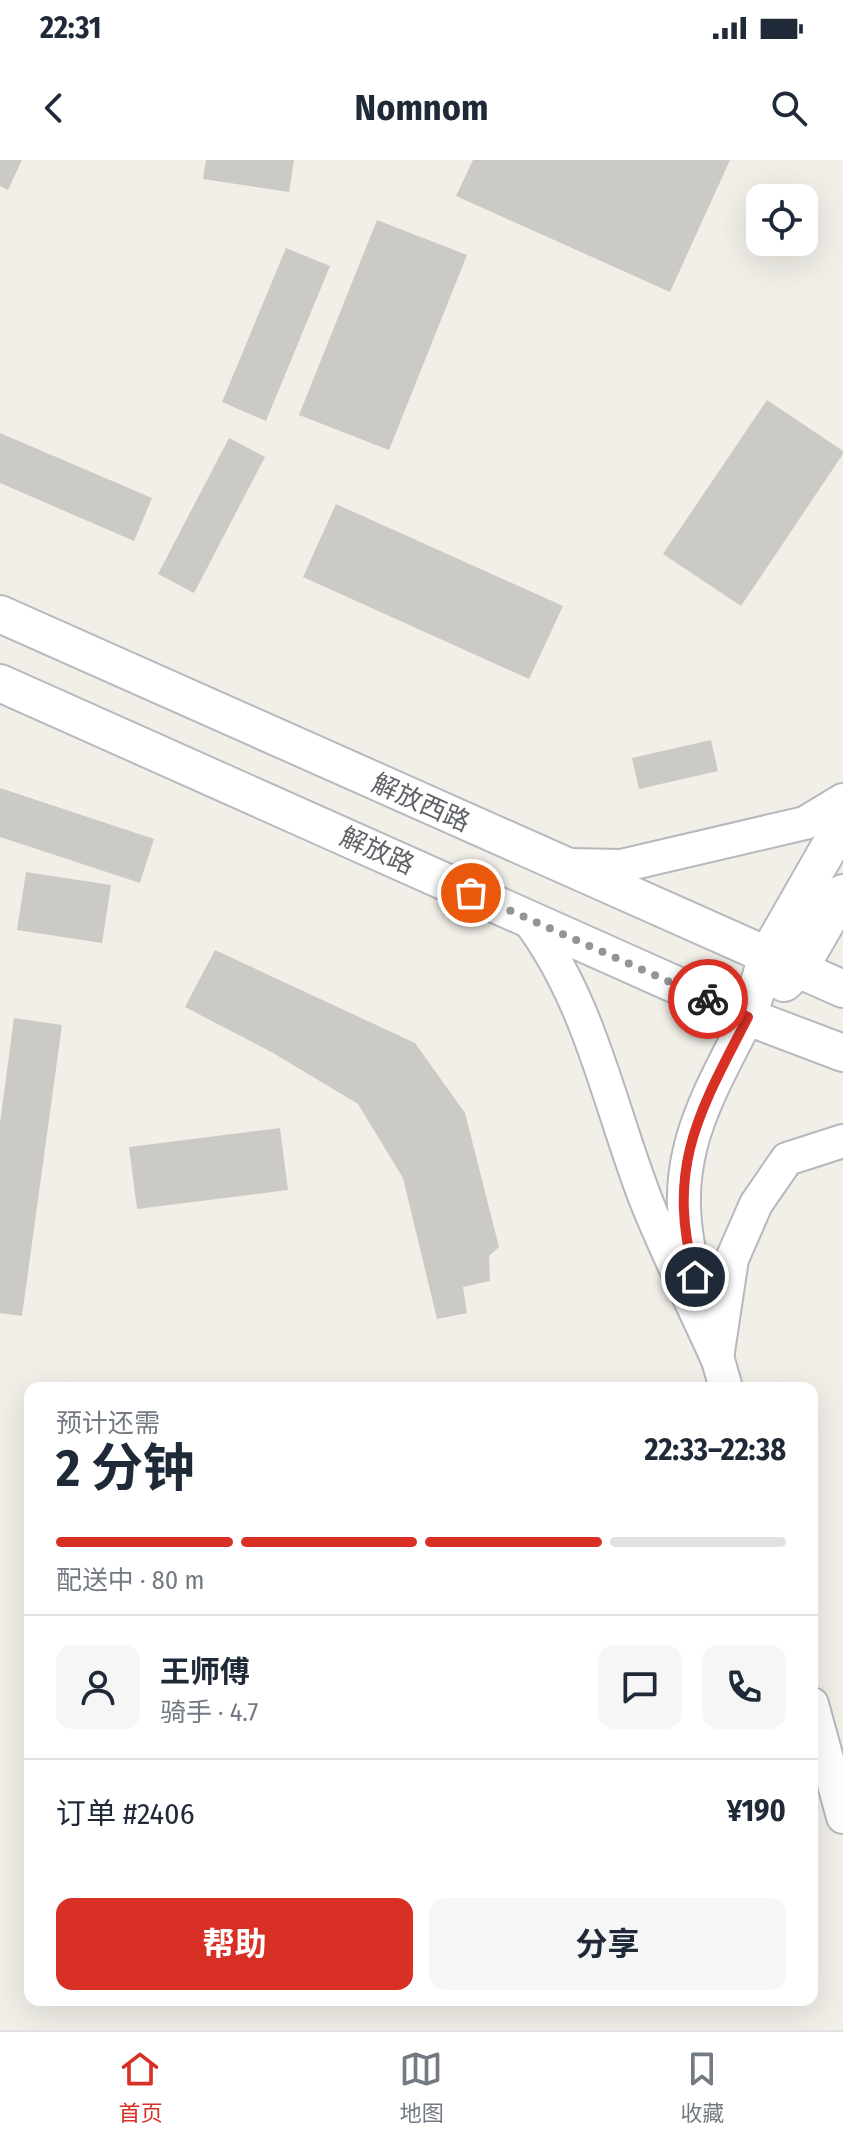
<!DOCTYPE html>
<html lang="zh">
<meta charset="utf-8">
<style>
:root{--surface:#fff;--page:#f6f6f7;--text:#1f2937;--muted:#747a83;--line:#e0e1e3;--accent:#d93025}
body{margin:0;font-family:"Fira Sans Condensed","Noto Sans SC",sans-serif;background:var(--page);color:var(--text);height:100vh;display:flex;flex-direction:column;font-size:30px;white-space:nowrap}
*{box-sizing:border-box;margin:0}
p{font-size:26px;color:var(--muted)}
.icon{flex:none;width:44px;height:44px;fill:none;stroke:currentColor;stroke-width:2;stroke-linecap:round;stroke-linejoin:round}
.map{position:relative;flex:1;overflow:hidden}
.drawer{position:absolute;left:24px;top:1222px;width:794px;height:624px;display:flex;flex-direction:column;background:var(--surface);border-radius:16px;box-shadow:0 8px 32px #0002}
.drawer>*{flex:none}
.fabs{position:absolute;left:746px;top:24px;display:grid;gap:16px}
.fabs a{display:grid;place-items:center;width:72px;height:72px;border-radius:16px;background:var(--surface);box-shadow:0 8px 32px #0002;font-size:40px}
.pin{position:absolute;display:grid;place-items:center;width:68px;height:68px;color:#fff;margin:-34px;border:4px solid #fff;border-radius:50%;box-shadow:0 2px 8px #0007}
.courier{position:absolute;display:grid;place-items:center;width:80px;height:80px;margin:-40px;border:6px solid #d93025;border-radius:50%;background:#fff;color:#222;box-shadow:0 2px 10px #0007}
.summary em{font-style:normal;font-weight:700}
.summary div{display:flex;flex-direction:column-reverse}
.summary{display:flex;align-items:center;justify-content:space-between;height:136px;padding:0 32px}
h1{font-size:52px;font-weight:700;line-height:60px}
.bar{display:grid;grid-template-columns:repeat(4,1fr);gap:12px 8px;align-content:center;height:96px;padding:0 32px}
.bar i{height:10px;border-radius:6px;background:var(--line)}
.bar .current{background:var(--accent)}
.bar p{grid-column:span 4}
.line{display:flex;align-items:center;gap:20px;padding:0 32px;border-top:2px solid var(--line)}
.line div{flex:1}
.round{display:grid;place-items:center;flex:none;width:84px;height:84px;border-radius:16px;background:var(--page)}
.action{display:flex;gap:16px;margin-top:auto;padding:16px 32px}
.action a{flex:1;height:92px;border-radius:16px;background:var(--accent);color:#fff;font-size:32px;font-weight:700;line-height:92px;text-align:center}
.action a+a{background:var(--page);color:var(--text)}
.status{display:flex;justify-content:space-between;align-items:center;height:56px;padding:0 40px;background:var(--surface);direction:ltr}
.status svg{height:22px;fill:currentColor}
header{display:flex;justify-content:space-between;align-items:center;height:104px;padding:0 32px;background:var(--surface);font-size:36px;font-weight:700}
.tabs{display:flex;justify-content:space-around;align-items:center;height:112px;border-top:2px solid var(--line);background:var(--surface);font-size:22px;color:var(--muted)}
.tabs a{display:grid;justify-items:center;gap:4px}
.tabs .current{color:var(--accent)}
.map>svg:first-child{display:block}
</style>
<div class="status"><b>22:31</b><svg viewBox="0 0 49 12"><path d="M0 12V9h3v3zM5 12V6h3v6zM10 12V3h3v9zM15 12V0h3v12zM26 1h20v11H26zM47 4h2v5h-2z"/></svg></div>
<header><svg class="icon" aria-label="back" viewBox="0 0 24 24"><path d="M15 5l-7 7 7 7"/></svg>Nomnom<svg class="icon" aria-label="search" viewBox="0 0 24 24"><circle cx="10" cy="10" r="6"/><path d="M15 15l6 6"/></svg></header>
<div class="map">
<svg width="843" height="1870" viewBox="0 0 843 1870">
<rect width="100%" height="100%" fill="#f1efe8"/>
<g fill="#cccac5">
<polygon points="0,0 22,0 8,30 0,26"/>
<polygon points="206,0 294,0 289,32 203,19"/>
<polygon points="473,0 730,0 670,132 456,36"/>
<polygon points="377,60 467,95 389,290 299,255"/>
<polygon points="286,88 330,106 266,261 222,242"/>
<polygon points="767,240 843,291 843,294 741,446 663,394"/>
<polygon points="0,273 152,338 134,381 0,323"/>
<polygon points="229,278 265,297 194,433 158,414"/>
<polygon points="336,344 563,446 529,519 303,417"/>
<polygon points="711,580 718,611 639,629 632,598"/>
<polygon points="0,628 154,679 140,723 0,677"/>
<polygon points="26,712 111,725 102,783 17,770"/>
<polygon points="215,790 415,883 465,953 499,1087 489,1096 490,1121 463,1127 467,1153 437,1159 403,1018 358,944 273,893 185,847"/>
<polygon points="14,858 62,865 22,1156 0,1153 0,963"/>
<polygon points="280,968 288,1030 137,1049 129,987"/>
</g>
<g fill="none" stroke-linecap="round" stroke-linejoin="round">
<defs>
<g id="tertiary">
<polyline points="571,705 621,706 805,663 843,640"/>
<path d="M 527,758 C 591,842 609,946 647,1043 C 668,1095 694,1147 717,1198"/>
<path d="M 695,1115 C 665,1007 700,950 748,857"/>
<polyline points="712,1179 726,1228"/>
<polyline points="717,1198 732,1099 756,1044 787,999 843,981"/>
<polyline points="812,1544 843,1657"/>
</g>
<g id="secondary">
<polyline points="0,454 843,829"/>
<polyline points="0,523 748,857 843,893"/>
<polyline points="784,823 800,808 843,733"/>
<polyline points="748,857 768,794 843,663"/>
</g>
</defs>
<use href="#tertiary" stroke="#b5b8bc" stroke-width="36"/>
<use href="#secondary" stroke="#b6babf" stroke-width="40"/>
<use href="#tertiary" stroke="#fff" stroke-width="32"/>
<use href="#secondary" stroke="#fff" stroke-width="36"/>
</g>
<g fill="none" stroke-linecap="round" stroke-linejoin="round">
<polyline stroke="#929495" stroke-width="8" stroke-dasharray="0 14.4" points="471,733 708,839"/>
<path stroke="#d93025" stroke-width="10" d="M 695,1117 C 665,1007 699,952 748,857 L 708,839"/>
</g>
<g text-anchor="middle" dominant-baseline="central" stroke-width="8" stroke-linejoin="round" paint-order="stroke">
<g font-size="26" fill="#5f6368" stroke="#fff">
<text transform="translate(421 643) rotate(24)">解放西路</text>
<text transform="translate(377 691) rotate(24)">解放路</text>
</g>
</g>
</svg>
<div class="fabs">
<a><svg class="icon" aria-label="locate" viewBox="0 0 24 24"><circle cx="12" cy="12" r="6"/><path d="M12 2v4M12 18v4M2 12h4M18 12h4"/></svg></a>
</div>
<div class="pin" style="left:471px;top:733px;background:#ea580c"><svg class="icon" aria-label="bag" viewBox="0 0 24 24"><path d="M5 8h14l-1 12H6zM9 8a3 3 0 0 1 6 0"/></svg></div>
<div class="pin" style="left:695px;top:1117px;background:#1f2937"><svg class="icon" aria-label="home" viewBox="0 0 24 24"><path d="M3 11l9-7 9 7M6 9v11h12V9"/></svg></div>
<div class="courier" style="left:708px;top:839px"><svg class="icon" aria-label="bike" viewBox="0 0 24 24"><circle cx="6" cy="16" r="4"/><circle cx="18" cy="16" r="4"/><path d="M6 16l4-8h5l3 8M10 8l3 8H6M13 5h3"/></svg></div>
<section class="drawer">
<div class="summary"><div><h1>2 分钟</h1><p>预计还需</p></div><em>22:33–22:38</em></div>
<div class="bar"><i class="current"></i><i class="current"></i><i class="current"></i><i></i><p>配送中 · 80 m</p></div>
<div class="line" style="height:144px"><a class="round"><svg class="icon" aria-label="person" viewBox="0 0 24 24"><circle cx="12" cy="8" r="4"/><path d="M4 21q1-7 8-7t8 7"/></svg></a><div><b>王师傅</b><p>骑手 · 4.7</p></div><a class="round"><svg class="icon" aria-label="chat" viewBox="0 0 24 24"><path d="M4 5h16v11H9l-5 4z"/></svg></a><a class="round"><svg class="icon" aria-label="phone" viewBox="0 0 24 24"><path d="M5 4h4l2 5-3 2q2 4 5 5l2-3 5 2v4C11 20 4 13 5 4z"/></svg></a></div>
<div class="line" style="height:104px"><div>订单 #2406</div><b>¥190</b></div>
<div class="action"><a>帮助</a><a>分享</a></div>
</section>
</div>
<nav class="tabs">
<a class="current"><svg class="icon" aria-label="home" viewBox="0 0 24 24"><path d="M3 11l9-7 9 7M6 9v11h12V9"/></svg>首页</a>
<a><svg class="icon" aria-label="map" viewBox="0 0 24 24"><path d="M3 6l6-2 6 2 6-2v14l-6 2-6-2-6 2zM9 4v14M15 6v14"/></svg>地图</a>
<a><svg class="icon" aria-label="saved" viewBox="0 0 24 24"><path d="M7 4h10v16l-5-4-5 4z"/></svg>收藏</a>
</nav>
